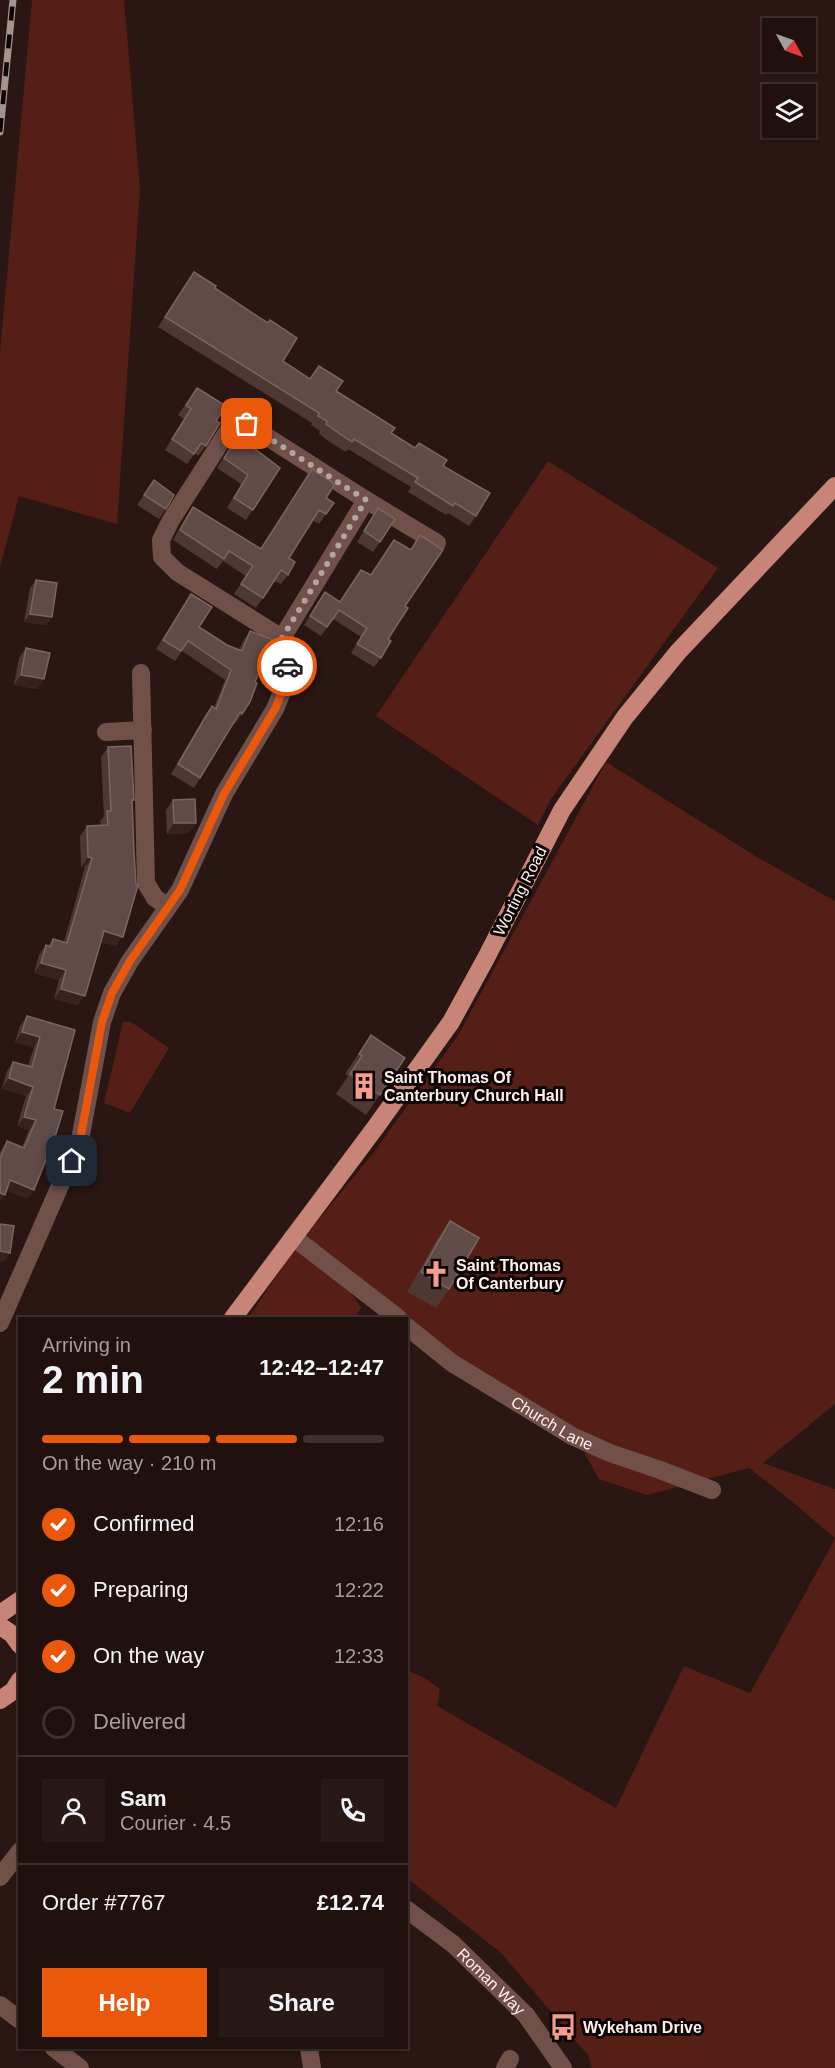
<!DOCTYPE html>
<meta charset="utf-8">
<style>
:root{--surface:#20100e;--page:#281917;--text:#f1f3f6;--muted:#a29d9e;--line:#3d302e;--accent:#ea580c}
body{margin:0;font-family:Helvetica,sans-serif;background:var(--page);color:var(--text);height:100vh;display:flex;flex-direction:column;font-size:22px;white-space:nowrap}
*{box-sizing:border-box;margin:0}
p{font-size:20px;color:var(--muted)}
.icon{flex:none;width:33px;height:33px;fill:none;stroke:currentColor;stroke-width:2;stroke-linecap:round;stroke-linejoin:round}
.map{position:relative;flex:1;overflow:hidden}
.drawer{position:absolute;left:18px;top:1317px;width:390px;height:732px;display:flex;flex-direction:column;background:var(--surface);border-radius:0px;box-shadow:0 2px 4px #0004,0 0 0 2px var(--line)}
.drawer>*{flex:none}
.needle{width:39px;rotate:130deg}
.buttons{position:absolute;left:762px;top:18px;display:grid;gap:12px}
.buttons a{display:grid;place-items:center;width:54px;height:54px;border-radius:0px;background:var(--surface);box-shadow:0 2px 4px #0004,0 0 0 2px var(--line);font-size:30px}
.pin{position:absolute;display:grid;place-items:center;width:51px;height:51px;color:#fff;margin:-26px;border-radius:12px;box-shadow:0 3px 9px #0006}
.courier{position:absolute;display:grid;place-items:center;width:60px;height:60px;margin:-30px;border:4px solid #ea580c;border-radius:50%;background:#fff;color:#222;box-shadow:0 2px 8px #0007}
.head em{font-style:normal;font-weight:800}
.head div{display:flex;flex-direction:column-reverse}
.head{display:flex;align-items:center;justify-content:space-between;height:102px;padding:0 24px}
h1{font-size:39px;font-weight:800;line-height:45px}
.bar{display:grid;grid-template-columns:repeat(4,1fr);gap:9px 6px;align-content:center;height:72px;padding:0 24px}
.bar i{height:8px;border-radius:4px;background:var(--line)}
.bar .active{background:var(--accent)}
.bar p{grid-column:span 4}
.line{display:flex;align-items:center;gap:15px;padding:0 24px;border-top:2px solid var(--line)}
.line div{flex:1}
.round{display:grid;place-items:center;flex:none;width:63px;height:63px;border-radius:0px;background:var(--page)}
ol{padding:0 24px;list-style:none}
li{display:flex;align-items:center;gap:18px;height:66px}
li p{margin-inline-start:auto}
li .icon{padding:6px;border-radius:50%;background:var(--accent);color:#fff;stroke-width:4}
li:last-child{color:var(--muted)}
li i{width:33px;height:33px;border:3px solid var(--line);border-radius:50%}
.cta{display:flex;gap:12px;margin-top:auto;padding:12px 24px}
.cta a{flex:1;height:69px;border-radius:0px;background:var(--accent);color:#fff;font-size:24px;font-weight:800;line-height:69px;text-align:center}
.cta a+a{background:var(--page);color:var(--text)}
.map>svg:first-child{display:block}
</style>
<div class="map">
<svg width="835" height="2068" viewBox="0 0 835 2068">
<rect width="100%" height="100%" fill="#2a1612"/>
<g fill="#551f17">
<polygon points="32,0 124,0 140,189 117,524 19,496 0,567 0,353"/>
<polygon points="548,461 718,568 551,799 538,825 376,716"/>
<polygon points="606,762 757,857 835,901 835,1404 763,1463 835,1489 835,1538 789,1499 749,1468 647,1495 599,1479 585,1454 591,1445 345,1285 361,1307 356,1318 248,1318 294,1250 374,1152 459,1034"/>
<polygon points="123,1022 131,1022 169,1048 130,1113 104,1103"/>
<polygon points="835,1539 835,2068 592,2068 588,2055 501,1953 407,1878 407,1670 426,1679 440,1689 437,1706 616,1808 684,1666 750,1693"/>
</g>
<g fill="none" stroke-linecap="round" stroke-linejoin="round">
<g stroke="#71504a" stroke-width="18">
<polygon points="247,424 366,500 282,638 177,572 162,557 161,540 171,520 231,426"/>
<polyline points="366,500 437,543"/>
<polyline points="141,673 146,883 155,898 167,906"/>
<polyline points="106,732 143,730"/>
<polyline points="293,1237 398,1318"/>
<polyline points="0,1323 80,1140 102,1022 112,993 130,961 180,890 224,794 275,709 284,687 287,668 282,638"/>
<path id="s1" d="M 406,1326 L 452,1363 L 572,1436 L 610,1453 L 660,1470 L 712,1490"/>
<polyline points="0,1877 20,1851"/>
<path id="s2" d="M 406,1909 L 453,1944 L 526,2015 L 563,2068"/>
<polyline points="0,2005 20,2020"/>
<polyline points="54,2048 80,2068"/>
<polyline points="309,2048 312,2068"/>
<polyline points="505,2068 510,2059"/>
</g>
<g stroke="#c78477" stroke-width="18">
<polyline points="233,1318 375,1128 451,1022 486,958 562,810 625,717 678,652 835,486"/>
<polyline points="0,1614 20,1600"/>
<polyline points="0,1626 12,1634 20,1645"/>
<polyline points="0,1700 13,1691 20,1680"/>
</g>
<defs>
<polyline id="rail" points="0,132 13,0"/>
</defs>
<use href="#rail" stroke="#a4938f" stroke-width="7"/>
<use href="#rail" stroke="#0c0504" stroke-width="4.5" stroke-dasharray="14" stroke-linecap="butt"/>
</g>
<g fill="#4e3834">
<polygon points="194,272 215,288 283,361 310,378 336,391 391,433 443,466 476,516 469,526 448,513 446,515 408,492 411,487 348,449 346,452 333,444 319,434 320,431 311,425 312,423 158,327"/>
<polygon points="197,388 216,421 206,446 198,456 195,453 187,464 165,450 184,419 178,415"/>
<polygon points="238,436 280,468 246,520 227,508 241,484 217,468"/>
<polygon points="312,469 326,498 334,503 319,524 312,520 289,558 288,575 281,584 274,581 256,608 234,594 246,576 223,561 217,569 173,540 186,517 193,507 260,549"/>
<polygon points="154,480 166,509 159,519 137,505"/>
<polygon points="378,508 380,542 373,552 357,542"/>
<polygon points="420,535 405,606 388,639 381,658 374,667 351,653 361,637 333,619 321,636 304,625 325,592 340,601 370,575 410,550"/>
<polygon points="36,580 52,617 46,625 24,622 30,588"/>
<polygon points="191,594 199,627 227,645 239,650 243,641 250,631 242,714 235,724 234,723 194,788 171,774 205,715 212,706 214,707 225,680 182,651 175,661 156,649"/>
<polygon points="26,648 44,679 37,689 14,685 19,658"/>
<polygon points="108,747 133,803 116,946 101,942 78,1005 54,999 59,980 34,973 39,955 46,945 48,946 53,939 64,942 85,867 81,867 80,836 87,826 101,825 100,821 104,816 101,757"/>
<polygon points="173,800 189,833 167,834 166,810"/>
<polygon points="27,1016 75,1030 54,1109 34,1190 27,1199 6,1190 0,1201 0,1152 7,1141 22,1147 29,1130 17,1126 26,1096 2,1088 7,1071 13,1062 28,1066 34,1047 15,1042 20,1026"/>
<polygon points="371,1035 405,1058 366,1115 336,1094 348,1076 345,1074"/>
<polygon points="450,1221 449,1289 436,1308 407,1292 436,1241"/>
</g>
<g fill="#38221e">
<polygon points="30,614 52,617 46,625 24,622"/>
<polygon points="21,675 44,679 37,689 14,685"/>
<polygon points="174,823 196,823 189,833 167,834"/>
<polygon points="88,857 92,858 85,867 81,867"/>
<polygon points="104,931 123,937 116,946 97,941"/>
<polygon points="41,963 66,970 59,980 34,973"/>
<polygon points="61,989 85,996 78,1005 54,999"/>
<polygon points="22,1032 40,1037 34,1047 15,1042"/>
<polygon points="9,1078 33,1087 26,1096 2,1088"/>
<polygon points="24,1117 36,1120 29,1130 17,1126"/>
<polygon points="10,1180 34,1190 27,1199 4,1189"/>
<polygon points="0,1193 5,1195 0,1201"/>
<polygon points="0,1251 10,1253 3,1263 0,1262"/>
</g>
<g fill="#614b48" stroke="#7a6561" stroke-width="1.5">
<polygon points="194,272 216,286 215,288 257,316 268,323 270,320 297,338 283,361 310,379 319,366 343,381 336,391 395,428 391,433 415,448 419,443 447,460 443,466 490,493 476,516 455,503 453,506 415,482 418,478 354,439 352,442 340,434 326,424 327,421 318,416 319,413 165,317"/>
<polygon points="197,388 226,406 216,421 220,423 206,446 201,443 194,454 172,439 191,409 186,405"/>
<polygon points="238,436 280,468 253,510 234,498 248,475 224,458"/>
<polygon points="312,469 335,484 326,498 334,503 326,514 319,510 289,558 295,562 288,575 281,570 263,598 241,584 253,566 229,551 224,559 180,530 193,507 261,549"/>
<polygon points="154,480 174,495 166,509 144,495"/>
<polygon points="378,508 395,519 380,542 364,531"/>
<polygon points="420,535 443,550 405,606 408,608 388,639 391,641 381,658 357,644 367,628 339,610 327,627 310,616 325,592 340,602 361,570 371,575 394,540 411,550"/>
<polygon points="36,580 57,583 52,617 30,614"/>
<polygon points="191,594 212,607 199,627 227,645 242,651 250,631 273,640 255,682 257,683 250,702 242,714 240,712 200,778 178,764 212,706 216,709 231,670 188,641 181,651 163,640"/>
<polygon points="26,648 50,653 44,679 21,675"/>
<polygon points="131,746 134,800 132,800 134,851 136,884 138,885 123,937 104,931 85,996 61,989 66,970 41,963 46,945 51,947 53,939 67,943 92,858 88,857 87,826 108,825 107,811 111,811 108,747"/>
<polygon points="195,799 196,823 174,823 173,800"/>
<polygon points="27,1016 75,1030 54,1109 63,1111 55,1137 34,1190 10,1180 5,1195 0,1193 0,1159 7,1141 24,1148 36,1120 24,1117 33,1087 9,1078 13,1062 32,1067 40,1037 22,1032"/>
<polygon points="371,1035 405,1058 380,1095 350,1074 362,1056 359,1054"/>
<polygon points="450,1221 479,1238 449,1289 421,1272"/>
<polygon points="0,1224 14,1226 10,1253 0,1251"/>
</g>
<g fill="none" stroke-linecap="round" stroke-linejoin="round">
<polyline stroke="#b4a3a0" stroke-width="6" stroke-dasharray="0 10.8" points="247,424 366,500 282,638 287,666"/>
<polyline stroke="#ea580c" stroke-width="8" points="72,1161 80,1140 102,1022 112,993 130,961 180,890 224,794 275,709 284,687 287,666"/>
</g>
<defs>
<symbol id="building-bare" viewBox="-9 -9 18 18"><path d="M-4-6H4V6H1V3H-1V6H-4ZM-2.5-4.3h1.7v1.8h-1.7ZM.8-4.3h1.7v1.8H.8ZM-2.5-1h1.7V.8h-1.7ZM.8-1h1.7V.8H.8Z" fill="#f49d8d" stroke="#0c0504" stroke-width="2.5" paint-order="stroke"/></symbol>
<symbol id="church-bare" viewBox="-9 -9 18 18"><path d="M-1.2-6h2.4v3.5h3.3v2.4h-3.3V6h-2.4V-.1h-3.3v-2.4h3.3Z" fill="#f49d8d" stroke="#0c0504" stroke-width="2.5" paint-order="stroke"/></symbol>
<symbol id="bus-bare" viewBox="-9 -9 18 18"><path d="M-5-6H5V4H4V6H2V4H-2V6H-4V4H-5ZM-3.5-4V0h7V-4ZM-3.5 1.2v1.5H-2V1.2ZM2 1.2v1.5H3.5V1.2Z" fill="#f49d8d" stroke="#0c0504" stroke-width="2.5" paint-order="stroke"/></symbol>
</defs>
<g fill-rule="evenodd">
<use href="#building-bare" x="345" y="1067" width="38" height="38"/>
<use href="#church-bare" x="417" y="1255" width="38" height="38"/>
<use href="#bus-bare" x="544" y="2008" width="38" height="38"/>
</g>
<g text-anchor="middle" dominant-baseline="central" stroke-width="6" stroke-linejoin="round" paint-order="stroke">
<g font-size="16" fill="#feefec" stroke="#0c0504">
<text transform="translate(520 891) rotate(-63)">Worting Road</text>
<text stroke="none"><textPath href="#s1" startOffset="176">Church Lane</textPath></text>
<text stroke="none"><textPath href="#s2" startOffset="112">Roman Way</textPath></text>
</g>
<g font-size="16" font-weight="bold" fill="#feefec" stroke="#0c0504" text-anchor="start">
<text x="384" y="1077">Saint Thomas Of<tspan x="384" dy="18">Canterbury Church Hall</tspan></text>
<text x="456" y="1265">Saint Thomas<tspan x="456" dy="18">Of Canterbury</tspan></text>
<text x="583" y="2027">Wykeham Drive</text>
</g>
</g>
</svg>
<div class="buttons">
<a><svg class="needle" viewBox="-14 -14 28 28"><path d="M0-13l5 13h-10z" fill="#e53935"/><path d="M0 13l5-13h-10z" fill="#a29d9e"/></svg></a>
<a><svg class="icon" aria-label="layers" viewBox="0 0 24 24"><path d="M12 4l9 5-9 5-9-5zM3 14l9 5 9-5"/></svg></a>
</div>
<div class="pin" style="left:247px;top:424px;background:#ea580c"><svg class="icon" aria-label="bag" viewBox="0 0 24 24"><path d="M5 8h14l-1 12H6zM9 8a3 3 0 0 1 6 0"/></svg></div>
<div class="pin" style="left:72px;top:1161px;background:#1f2937"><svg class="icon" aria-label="home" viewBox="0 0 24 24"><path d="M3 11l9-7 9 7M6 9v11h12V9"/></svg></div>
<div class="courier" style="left:287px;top:666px"><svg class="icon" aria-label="car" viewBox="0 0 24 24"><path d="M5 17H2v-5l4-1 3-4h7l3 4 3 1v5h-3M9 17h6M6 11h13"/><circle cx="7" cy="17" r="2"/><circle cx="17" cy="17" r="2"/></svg></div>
<section class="drawer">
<div class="head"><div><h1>2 min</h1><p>Arriving in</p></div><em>12:42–12:47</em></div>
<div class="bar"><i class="active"></i><i class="active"></i><i class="active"></i><i></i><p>On the way · 210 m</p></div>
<ol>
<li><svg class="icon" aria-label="check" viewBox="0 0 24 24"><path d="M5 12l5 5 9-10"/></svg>Confirmed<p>12:16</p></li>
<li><svg class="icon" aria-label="check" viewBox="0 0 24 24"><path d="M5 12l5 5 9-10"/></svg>Preparing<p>12:22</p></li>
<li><svg class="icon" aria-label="check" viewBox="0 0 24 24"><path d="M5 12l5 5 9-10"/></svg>On the way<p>12:33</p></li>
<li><i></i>Delivered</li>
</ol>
<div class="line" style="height:108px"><a class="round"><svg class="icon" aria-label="person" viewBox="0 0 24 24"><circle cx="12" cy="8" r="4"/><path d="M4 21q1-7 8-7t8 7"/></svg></a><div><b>Sam</b><p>Courier · 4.5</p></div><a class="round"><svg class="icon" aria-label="phone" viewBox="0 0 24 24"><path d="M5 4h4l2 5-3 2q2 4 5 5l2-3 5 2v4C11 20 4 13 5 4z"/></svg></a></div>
<div class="line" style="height:78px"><div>Order #7767</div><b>£12.74</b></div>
<div class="cta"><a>Help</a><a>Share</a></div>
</section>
</div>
